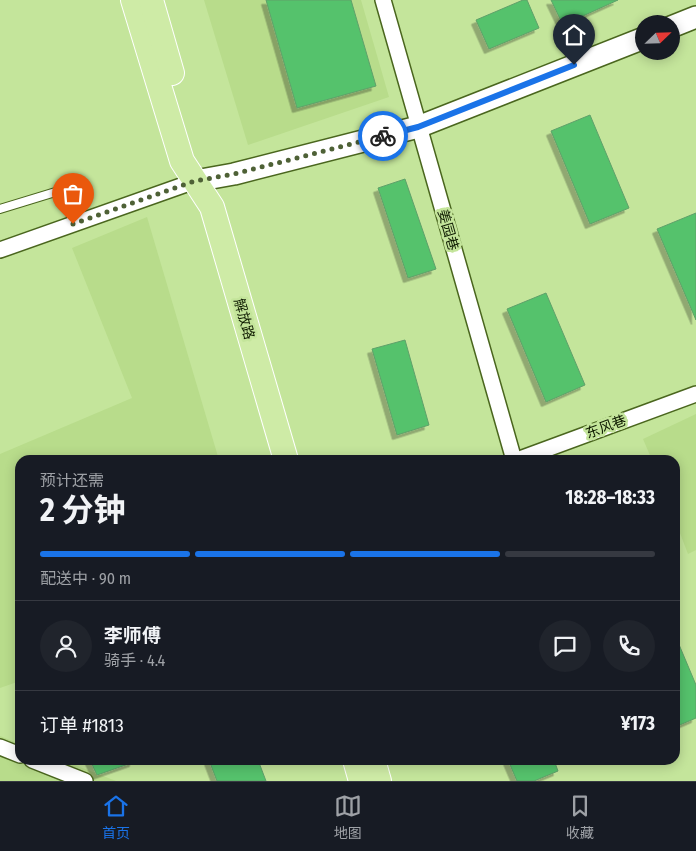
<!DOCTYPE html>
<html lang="zh">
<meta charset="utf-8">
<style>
:root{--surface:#171b24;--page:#20242c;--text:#f1f3f6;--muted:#9ea1a6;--line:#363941;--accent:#1a73e8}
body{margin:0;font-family:"Fira Sans Condensed","Noto Sans SC",sans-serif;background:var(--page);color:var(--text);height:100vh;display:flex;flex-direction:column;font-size:19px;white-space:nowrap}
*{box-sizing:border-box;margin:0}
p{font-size:16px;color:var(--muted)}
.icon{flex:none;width:28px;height:28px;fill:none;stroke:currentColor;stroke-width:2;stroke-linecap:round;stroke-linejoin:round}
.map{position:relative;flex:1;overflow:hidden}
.sheet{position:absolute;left:15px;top:455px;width:665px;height:310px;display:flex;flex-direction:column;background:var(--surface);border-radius:15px;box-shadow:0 2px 12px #0003}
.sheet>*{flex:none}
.needle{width:32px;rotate:67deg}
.controls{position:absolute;left:635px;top:15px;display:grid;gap:10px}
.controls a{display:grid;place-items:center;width:45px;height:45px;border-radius:50%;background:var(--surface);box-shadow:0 2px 12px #0003;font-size:25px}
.pin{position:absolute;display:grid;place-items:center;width:42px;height:42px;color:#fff;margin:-51px -21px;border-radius:50% 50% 50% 0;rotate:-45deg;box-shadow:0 0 5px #0007}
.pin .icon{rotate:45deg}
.courier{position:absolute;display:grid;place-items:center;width:50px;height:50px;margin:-25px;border:4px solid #1a73e8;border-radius:50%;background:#fff;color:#222;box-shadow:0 1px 6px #0007}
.headline em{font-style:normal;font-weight:700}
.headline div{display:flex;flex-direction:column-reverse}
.headline{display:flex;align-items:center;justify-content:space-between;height:85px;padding:0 25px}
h1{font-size:32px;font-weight:700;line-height:38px}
.bar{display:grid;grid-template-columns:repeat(4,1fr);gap:8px 5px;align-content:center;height:60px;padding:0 25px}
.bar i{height:6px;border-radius:4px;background:var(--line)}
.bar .selected{background:var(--accent)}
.bar p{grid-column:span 4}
.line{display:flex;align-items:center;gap:12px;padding:0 25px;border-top:1px solid var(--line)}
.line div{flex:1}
.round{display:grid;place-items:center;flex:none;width:52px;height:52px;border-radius:26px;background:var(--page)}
.tabs{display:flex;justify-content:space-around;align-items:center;height:70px;border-top:1px solid var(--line);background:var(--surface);font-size:14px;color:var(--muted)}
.tabs a{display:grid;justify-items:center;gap:2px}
.tabs .selected{color:var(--accent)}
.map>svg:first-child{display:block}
</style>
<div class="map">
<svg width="696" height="781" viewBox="0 0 696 781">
<defs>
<filter id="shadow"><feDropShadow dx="-4.5" dy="4.5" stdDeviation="0" flood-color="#0004"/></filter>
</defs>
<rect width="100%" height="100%" fill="#c4e59b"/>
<g fill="#b8dc8b">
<polygon points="204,0 361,0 389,97 248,145"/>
<polygon points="147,217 219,460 20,460 20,681 0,688 0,454 132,398 72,248"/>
<polygon points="696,414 696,550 688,554 675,520 675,460 652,460 643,439"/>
<polygon points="0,736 20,744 20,760 62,760 116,781 0,781"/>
</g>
<g fill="#54c26c" stroke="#60a06a" filter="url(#shadow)">
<polygon points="266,0 351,0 376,86 297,108"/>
<polygon points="523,0 527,0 539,28 489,49 476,20"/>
<polygon points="551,0 618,0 563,25"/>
<polygon points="590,115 629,208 590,224 551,131"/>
<polygon points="405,179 436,269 408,278 378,188"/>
<polygon points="696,213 696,320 657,229"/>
<polygon points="546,293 585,385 546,402 507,309"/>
<polygon points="405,340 429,425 397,435 372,349"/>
<polygon points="675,635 696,685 696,718 675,727"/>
<polygon points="90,760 134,760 134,762 97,775"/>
<polygon points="209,760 258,760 266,781 217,781"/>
<polygon points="508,760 554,760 558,771 534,781 517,781"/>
</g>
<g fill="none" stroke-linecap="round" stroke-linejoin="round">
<defs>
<polyline id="lane" points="0,209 62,190 68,205 73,224"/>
<g id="street">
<polyline points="383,0 514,460"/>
<polyline points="0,250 195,181"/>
<polyline points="517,460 696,394"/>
<polyline points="0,747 20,755"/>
<polyline points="32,760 85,781"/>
</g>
<g id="secondary">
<polyline points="671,27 696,17"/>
<polyline points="195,181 234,174 418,127 644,38"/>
</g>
<g id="primary">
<polyline points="133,0 182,161 212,207 286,460"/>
<polyline points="151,0 172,73"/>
<polyline points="355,760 361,781"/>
<polyline points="373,760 379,781"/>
</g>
</defs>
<use href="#lane" stroke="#4a661e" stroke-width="10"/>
<use href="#street" stroke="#4a661e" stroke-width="18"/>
<use href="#secondary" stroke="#4a661e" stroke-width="24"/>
<use href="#primary" stroke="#fff" stroke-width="26"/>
<use href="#lane" stroke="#fff" stroke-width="8"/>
<use href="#street" stroke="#fff" stroke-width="15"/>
<use href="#secondary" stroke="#fff" stroke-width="21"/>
<use href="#primary" stroke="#ceeba6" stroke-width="24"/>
</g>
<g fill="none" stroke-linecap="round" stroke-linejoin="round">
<polyline stroke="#4e6136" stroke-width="5" stroke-dasharray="0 9" points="73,224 195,181 234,174 383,136"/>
<polyline stroke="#1a73e8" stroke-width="6" points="383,136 418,127 574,65"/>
</g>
<g text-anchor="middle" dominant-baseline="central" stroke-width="5" stroke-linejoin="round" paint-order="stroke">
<g font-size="14" fill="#0e1a00" stroke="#c4e59b">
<text transform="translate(448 230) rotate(74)">姜园巷</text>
<text transform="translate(244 319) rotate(74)">解放路</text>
<text transform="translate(606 427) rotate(-20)">东风巷</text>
</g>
</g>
</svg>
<div class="controls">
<a><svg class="needle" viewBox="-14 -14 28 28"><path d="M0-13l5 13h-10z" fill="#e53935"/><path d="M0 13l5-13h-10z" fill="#9ea1a6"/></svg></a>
</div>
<div class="pin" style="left:73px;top:224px;background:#ea580c"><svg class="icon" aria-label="bag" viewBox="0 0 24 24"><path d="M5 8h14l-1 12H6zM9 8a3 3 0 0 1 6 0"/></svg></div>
<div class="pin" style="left:574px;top:65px;background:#1f2937"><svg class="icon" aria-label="home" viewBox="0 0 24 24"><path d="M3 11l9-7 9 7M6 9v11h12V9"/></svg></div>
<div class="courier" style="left:383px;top:136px"><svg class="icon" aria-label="bike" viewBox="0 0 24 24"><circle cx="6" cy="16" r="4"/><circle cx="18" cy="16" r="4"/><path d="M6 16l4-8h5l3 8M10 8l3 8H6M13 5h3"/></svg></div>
<section class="sheet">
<div class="headline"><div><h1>2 分钟</h1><p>预计还需</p></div><em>18:28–18:33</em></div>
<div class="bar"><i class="selected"></i><i class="selected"></i><i class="selected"></i><i></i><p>配送中 · 90 m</p></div>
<div class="line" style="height:90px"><a class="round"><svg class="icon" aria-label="person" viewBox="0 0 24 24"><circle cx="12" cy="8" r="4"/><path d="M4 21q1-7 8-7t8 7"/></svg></a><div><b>李师傅</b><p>骑手 · 4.4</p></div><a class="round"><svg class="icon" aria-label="chat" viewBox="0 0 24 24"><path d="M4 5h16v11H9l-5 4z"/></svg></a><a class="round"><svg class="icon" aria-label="phone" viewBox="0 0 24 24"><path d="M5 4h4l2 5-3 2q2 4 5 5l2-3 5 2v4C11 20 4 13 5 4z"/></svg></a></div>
<div class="line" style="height:65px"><div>订单 #1813</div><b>¥173</b></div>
</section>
</div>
<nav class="tabs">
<a class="selected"><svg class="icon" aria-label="home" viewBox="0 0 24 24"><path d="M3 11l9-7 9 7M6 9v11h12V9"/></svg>首页</a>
<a><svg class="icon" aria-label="map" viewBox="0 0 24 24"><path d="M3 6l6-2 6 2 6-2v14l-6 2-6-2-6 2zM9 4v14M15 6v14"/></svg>地图</a>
<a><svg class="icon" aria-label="saved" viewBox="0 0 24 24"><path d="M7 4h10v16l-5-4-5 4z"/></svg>收藏</a>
</nav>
